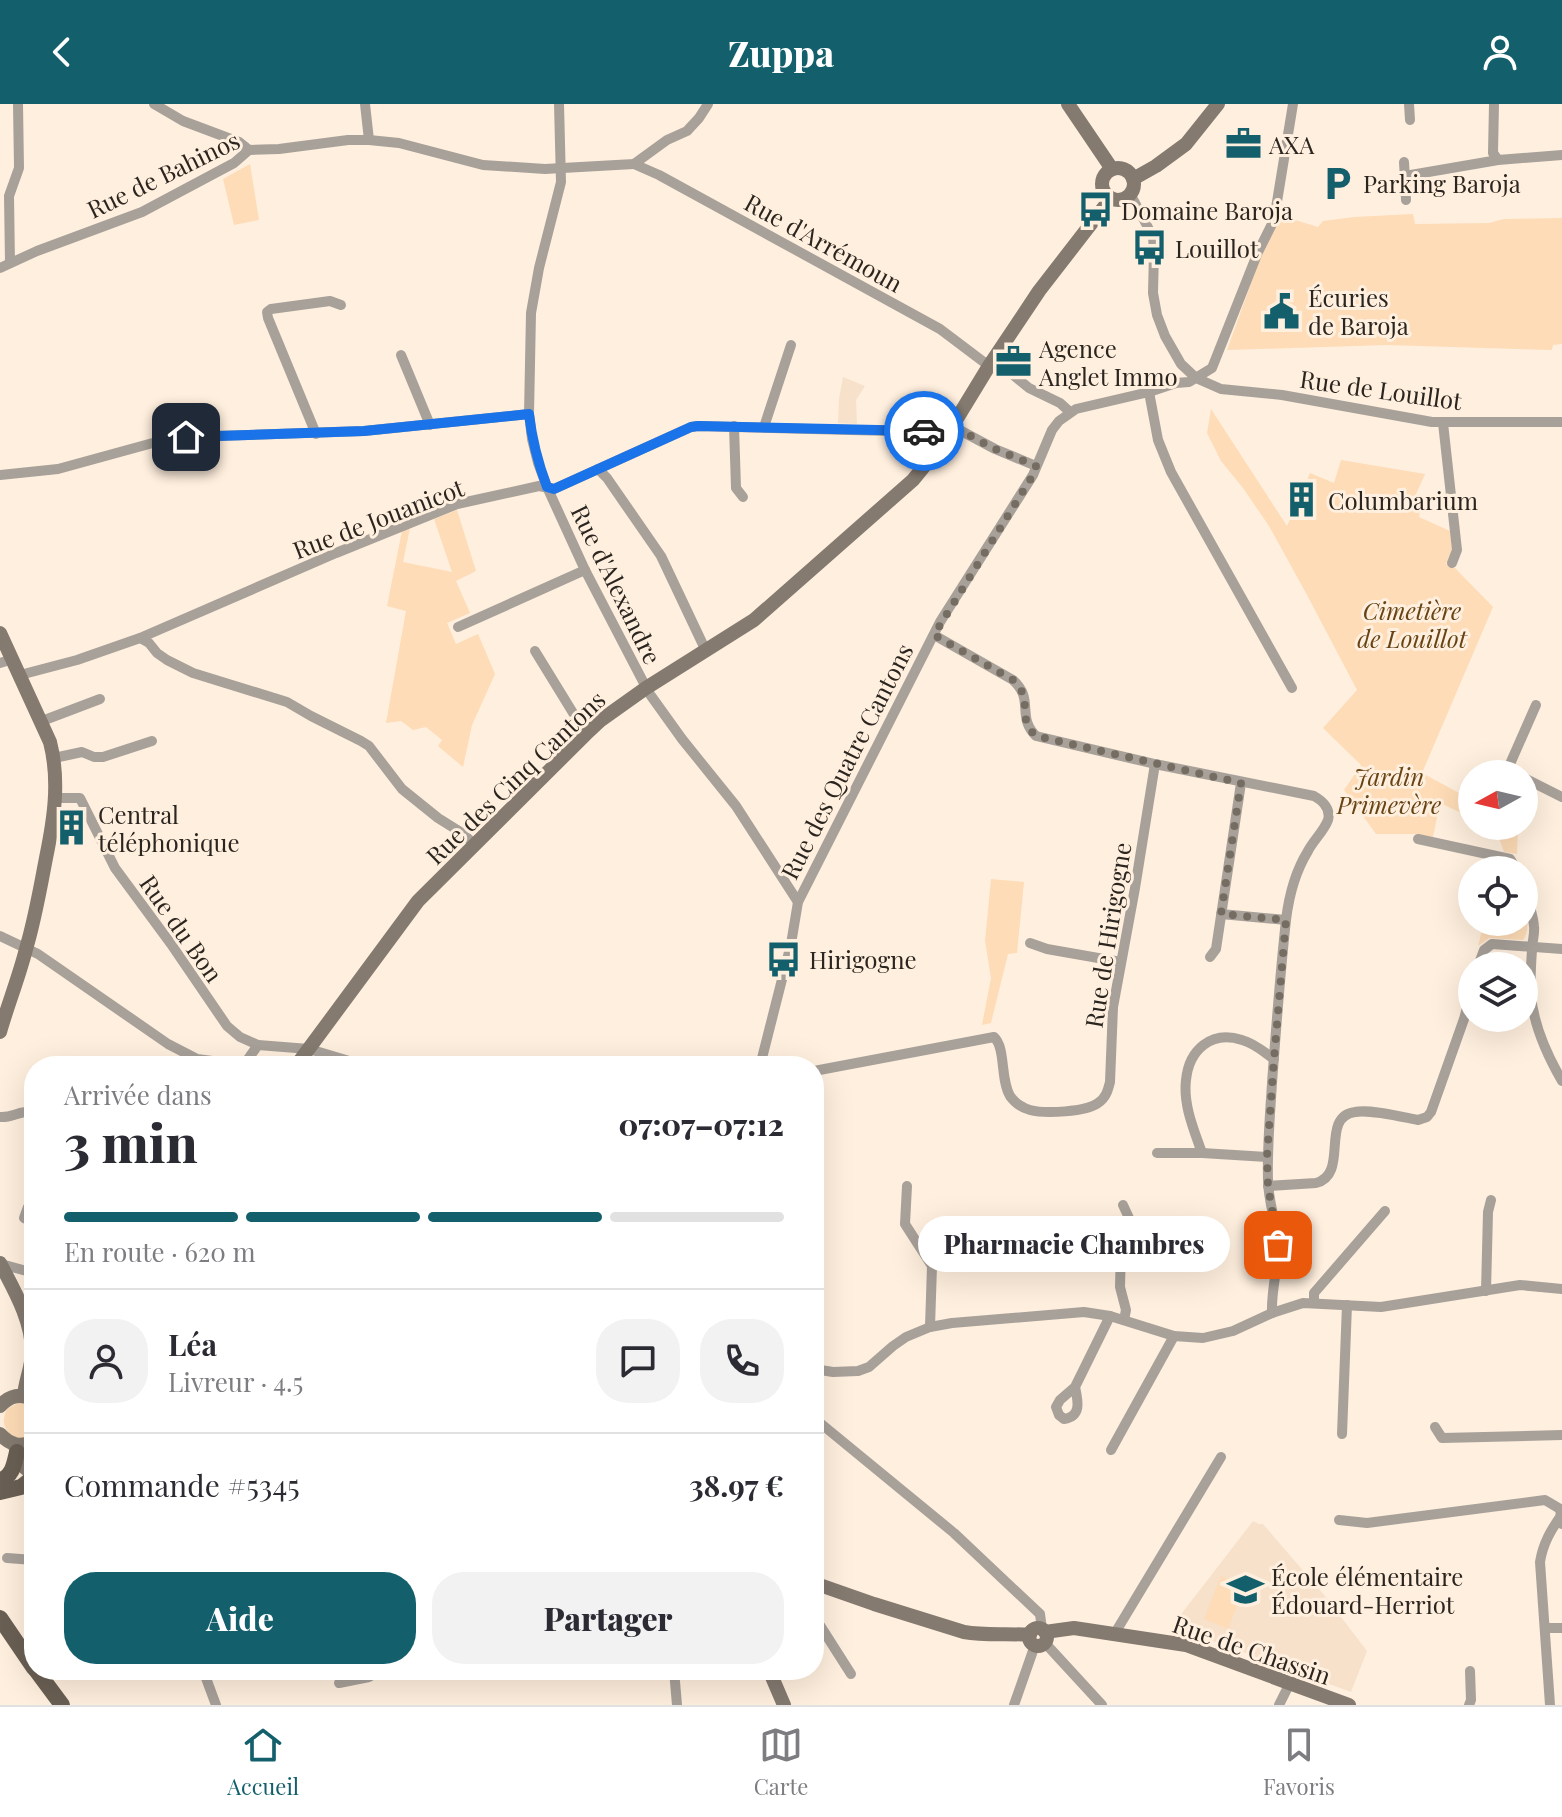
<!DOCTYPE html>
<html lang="fr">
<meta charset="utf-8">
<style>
:root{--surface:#fff;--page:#f2f2f3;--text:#2b2b33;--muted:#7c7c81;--line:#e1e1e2;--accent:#13606c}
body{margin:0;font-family:"Playfair Display",serif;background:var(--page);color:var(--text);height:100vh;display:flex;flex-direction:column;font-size:30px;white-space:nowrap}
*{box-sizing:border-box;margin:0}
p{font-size:26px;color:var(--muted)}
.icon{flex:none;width:44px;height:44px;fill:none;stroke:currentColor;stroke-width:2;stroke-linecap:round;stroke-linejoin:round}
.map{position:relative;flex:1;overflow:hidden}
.details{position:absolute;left:24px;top:952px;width:800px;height:624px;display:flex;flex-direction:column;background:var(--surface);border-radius:32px;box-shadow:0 8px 32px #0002}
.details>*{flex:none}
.needle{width:52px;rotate:262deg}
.fabs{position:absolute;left:1458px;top:656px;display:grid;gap:16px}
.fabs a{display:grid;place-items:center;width:80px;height:80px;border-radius:50%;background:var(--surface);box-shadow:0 8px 32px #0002;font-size:40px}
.pin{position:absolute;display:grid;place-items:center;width:68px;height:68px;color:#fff;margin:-34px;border-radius:16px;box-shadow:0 4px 12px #0006}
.courier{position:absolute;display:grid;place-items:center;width:80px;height:80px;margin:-40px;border:6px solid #1a73e8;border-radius:50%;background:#fff;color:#222;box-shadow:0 2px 10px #0007}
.bubble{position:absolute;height:56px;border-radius:28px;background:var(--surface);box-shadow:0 8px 32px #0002;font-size:26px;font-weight:800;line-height:56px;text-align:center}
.overview em{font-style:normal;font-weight:800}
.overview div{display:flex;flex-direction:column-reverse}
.overview{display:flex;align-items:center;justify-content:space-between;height:136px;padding:0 40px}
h1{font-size:52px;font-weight:800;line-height:60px}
.bar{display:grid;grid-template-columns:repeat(4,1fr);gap:12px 8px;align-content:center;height:96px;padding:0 40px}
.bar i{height:10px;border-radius:6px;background:var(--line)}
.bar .active{background:var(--accent)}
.bar p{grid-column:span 4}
.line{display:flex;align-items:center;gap:20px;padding:0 40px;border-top:2px solid var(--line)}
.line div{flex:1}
.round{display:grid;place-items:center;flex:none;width:84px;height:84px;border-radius:32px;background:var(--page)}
.action{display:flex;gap:16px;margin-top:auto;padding:16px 40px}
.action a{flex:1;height:92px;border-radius:32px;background:var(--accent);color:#fff;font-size:32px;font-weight:800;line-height:92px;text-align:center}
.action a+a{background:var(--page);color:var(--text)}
header{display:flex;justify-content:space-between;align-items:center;height:104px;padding:0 40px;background:var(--accent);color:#fff;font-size:36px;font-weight:800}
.tab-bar{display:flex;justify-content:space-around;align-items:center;height:112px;border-top:2px solid var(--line);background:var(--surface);font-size:22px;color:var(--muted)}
.tab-bar a{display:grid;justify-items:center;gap:4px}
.tab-bar .active{color:var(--accent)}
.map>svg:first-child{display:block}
</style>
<header><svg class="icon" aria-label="back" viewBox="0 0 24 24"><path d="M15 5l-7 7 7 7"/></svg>Zuppa<svg class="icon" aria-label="person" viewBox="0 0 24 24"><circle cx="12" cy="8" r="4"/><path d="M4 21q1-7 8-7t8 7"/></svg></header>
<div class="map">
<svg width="1562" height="1601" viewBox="0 0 1562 1601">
<rect width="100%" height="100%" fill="#ffefde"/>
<g fill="#f7e1cb">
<polygon points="843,273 865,282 856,296 857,320 838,319 839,295"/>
<polygon points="1253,1417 1259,1420 1263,1420 1269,1427 1325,1492 1367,1547 1351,1588 1172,1522"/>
</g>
<g fill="#fedcb7">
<polygon points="250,60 259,116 234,121 223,75"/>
<polygon points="1413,110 1415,120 1489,119 1504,115 1562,114 1562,240 1553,241 1552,246 1386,241 1227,246 1268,132 1280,116 1292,115 1318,123 1323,117 1354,113"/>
<path d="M 1211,305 L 1287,422 L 1310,369 L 1334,379 L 1341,356 L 1425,370 L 1413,397 C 1417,400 1421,408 1419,413 L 1450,427 L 1452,446 L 1446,460 L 1455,464 L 1493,503 L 1422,669 L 1472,696 L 1472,714 L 1440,699 L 1433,733 L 1414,730 L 1376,730 L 1344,686 L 1361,661 L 1323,624 L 1357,586 L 1307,491 L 1269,422 L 1243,384 L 1221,357 L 1207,329 Z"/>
<polygon points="457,406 476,467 456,477 470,509 447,519 456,540 478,530 495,570 472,621 463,663 438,642 442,636 426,623 413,626 401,617 386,619 406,507 387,502 402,427 410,424 403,458 452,468 434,415"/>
<polygon points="1488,722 1518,722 1517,750 1504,748 1497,728"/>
<polygon points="991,775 1024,778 1017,849 1008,850 991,919 982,921 991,874 985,837"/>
<path d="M 1524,803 C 1527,813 1530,827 1523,836 L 1489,834 L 1478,842 L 1484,818 L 1524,818 Z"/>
<path d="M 20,1298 L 29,1300 L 34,1303 L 34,1331 L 18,1336 C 5,1327 0,1320 7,1305 Z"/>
<polygon points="1221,1472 1245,1481 1228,1525 1204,1515"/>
</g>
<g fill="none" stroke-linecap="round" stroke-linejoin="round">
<g stroke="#a8a19a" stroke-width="10">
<polyline points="154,0 183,17 239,38 249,46"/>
<polyline points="365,0 369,36"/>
<polyline points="559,0 561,78 539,164 531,209 529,310 532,335 538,359 547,383 585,466 649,589 682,635 736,702 798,798"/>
<polyline points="1409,0 1410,16"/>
<polyline points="1494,0 1493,49 1498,56"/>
<polyline points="1404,58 1406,96"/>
<polyline points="634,60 659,71 940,225 989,262"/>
<polyline points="1405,72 1498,56 1562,51"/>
<polyline points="1129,91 1134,97 1153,133 1154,148 1153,189 1157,211 1165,232 1181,260 1196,274 1221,285 1282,291 1432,318 1562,318"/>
<polyline points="10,159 9,92 19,64 18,0"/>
<polyline points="0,164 37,147 142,108 234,59 249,46 279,45 348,36 369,36 399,39 483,61 545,65 634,60 667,36 687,27 699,14 708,0"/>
<polyline points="401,251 430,321"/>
<polyline points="994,255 1029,284 1060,299 1070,308"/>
<polyline points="1149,288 1158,336 1171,368 1292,584"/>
<polyline points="1443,319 1457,446 1452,459"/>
<polyline points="734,322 736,384 743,393"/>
<polyline points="952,322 995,345 1036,362"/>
<polyline points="764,323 791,241"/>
<polyline points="316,330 268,214 267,208 271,205 330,197 341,201"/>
<polyline points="598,365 607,374 661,452 706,547"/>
<polyline points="0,371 58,365 160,337 186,333 364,327 529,310"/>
<polyline points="458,523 585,466"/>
<path d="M 934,531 L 1013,576 C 1035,596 1016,612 1036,632 L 1155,660 L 1314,692 C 1323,697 1331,705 1328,716 C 1324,727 1313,737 1308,747 C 1295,768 1289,791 1286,816 C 1280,870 1276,925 1272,979 C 1270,1012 1267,1044 1268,1076 C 1268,1098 1277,1120 1278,1142 C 1278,1165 1271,1186 1272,1209"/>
<polyline points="140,534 149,539 157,549 167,556 193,569 287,598 311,612 361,637 369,642 402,685 438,714 462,729 475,741"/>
<polyline points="535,547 586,630"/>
<polyline points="0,559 13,555"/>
<polyline points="20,571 77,556 140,534 336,449 457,400 539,382 554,385 691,323 698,322 931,328 945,334"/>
<polyline points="42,617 100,595"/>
<polyline points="54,654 82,648 94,653 103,653 152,637"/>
<polyline points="1516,670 1510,667 1510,660 1536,601"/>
<polyline points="1524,674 1562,693"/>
<polyline points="55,694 80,694 115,764 171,840 227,922 240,933 258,941"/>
<polyline points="1418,735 1510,755 1517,766"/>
<path d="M 1524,786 C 1528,797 1533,809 1534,822 C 1535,830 1532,838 1532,846 C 1531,860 1530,876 1531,890 C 1533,920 1547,951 1562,977"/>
<polyline points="1221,810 1286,816"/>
<polyline points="0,832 38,850 168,940 197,955 235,960 246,958 258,941 309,945 366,962"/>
<polyline points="1030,839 1047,845 1121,858"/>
<polyline points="1210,853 1216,845 1241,679"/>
<polyline points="1478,862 1484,846 1492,840 1562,845"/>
<polyline points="760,962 791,840 798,798 940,518 1033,371 1052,326 1059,317 1076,305 1149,288 1176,279 1189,278 1212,264 1258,148 1274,116 1293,0"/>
<path d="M 814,967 L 994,933 C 1006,944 1000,975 1010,992 C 1015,999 1023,1004 1030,1006 C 1045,1010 1086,1008 1098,999 C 1106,994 1108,986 1110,978 L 1113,903 L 1135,784 L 1155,660"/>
<path d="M 0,1013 C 14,1014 20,1005 34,1009"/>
<polyline points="1157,1049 1202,1049 1267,1053"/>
<path d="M 1202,1049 C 1194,1026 1183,1001 1186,976 C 1189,946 1211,926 1242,936 C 1254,939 1264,948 1274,955"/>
<polyline points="907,1082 905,1120 932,1162 930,1223"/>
<path d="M 1268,1082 L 1316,1079 C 1350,1070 1319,1013 1355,1008 C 1370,1005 1402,1013 1418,1016 L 1427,1013 L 1431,1008 L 1464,915 L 1472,885"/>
<polyline points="1123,1101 1129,1114 1130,1125 1121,1144 1120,1183 1126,1206 1124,1216"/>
<polyline points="28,1103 24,1114 34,1118"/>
<polyline points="814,1111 819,1077"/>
<polyline points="1,1160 34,1169"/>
<polyline points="1486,1187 1488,1108 1491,1096"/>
<polyline points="1314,1199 1314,1189 1385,1107"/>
<polyline points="814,1265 833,1268 858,1267 869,1263 893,1242 906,1233 930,1223 952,1219 1084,1208 1110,1212 1174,1232 1203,1234 1233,1227 1272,1209 1303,1199 1381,1203 1520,1181 1562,1185"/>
<path d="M 1075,1283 C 1078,1297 1082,1312 1064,1315 L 1059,1311 L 1056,1303 L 1060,1296 L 1075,1283 L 1110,1212"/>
<polyline points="814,1314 954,1429 1040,1510 1042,1525"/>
<polyline points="1435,1323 1442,1334 1562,1331"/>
<polyline points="1342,1330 1347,1201"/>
<polyline points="1111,1346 1174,1232"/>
<polyline points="1339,1416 1367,1419 1545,1396 1560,1405 1562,1420"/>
<polyline points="7,1454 34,1456"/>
<polyline points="814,1512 851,1570"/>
<polyline points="1545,1524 1562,1524"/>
<polyline points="1115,1529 1221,1353"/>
<polyline points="1045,1539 1102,1601"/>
<polyline points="203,1566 216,1601"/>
<polyline points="674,1566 677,1601"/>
<polyline points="339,1579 369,1573 381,1566"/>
<polyline points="1014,1601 1035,1541"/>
<polyline points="1279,1601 1290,1579"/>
<polyline points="1469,1601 1471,1596 1470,1567"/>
<path d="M 1550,1601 L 1540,1458 C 1543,1439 1551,1426 1562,1410"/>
</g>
<g stroke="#847a70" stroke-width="14">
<polyline points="1068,0 1112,65"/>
<circle cx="1118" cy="80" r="16"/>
<polyline points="1133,75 1156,62 1186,40 1218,0"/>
<path d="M 0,529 L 50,638 C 60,677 54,715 46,754 C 40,785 35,815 26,845 C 19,873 8,900 0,928"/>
<polyline points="296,962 418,797 586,630 601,616 646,584 754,516 913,376 939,344 989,262 1039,187 1111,94"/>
<path d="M 0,1159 C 14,1186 32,1216 32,1248 C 32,1263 25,1277 24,1292"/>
<path d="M 0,1302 C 10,1291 21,1289 34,1296"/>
<path d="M 0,1330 C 10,1341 21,1344 34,1337"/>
<polyline points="15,1342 24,1363 34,1371"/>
<path d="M 814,1479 L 874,1500 L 964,1528 C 986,1532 1008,1529 1030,1531"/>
<circle cx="1038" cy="1533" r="9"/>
<polyline points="1045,1528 1074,1524 1186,1541 1349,1601"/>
<polyline points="769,1566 784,1601"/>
</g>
<g stroke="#6a5f53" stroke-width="16">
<path d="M 0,1377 C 13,1371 14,1361 17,1348"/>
<polyline points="0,1388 21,1383 34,1373"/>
<polyline points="0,1514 34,1564"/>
<polyline points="36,1566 62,1601"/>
</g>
</g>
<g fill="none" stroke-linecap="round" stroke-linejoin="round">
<path stroke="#756c62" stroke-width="8" stroke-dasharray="0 14.4" d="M 924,327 L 931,328 L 945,334 L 952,322 L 995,345 L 1036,362 L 1033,371 L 934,531 L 1013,576 C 1035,596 1015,613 1036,632 L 1241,679 L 1221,810 L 1286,816 L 1274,955 L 1267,1053 L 1268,1082 L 1278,1141"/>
<path stroke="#1a73e8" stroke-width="10" d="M 186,333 L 364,327 L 529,310 C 532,336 538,359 547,383 L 554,385 L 691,323 L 698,322 L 924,327"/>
</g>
<defs>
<symbol id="office-bare" viewBox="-9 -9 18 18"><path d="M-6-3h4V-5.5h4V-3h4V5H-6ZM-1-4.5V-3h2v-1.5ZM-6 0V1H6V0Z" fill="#13606c" stroke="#ffefde" stroke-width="2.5" paint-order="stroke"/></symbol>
<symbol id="parking-bare" viewBox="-9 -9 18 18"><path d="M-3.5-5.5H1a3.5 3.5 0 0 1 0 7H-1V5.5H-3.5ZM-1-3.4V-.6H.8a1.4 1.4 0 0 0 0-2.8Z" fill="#13606c" stroke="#ffefde" stroke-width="2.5" paint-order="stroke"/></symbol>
<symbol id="bus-bare" viewBox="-9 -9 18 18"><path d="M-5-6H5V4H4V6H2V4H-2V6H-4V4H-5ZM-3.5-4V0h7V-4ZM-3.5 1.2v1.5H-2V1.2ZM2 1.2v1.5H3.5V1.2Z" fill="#13606c" stroke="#ffefde" stroke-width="2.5" paint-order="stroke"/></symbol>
<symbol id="civic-bare" viewBox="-9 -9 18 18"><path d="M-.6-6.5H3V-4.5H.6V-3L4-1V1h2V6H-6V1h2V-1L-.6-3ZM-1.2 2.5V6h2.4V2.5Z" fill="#13606c" stroke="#ffefde" stroke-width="2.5" paint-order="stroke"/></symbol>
<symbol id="building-bare" viewBox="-9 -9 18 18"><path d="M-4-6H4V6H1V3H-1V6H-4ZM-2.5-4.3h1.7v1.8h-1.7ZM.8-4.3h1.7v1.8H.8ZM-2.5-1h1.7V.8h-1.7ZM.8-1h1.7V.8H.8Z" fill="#13606c" stroke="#ffefde" stroke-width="2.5" paint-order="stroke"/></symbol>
<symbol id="school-bare" viewBox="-9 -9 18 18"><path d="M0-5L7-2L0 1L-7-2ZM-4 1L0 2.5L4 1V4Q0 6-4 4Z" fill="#13606c" stroke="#ffefde" stroke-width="2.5" paint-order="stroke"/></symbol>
</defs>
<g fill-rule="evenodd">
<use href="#office-bare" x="1218" y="14" width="51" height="51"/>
<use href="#parking-bare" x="1312" y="54" width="51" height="51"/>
<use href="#bus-bare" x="1070" y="80" width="51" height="51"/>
<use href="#bus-bare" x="1124" y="118" width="51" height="51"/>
<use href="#civic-bare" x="1256" y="182" width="51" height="51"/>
<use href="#office-bare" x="988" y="232" width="51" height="51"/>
<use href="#building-bare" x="1276" y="370" width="51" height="51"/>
<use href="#building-bare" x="46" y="698" width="51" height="51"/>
<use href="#bus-bare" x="758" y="830" width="51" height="51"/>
<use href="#school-bare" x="1220" y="1460" width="51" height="51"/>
</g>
<g text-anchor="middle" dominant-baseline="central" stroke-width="6" stroke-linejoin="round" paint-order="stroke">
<g font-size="24" fill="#2b251f" stroke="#ffefde" text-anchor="start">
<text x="1269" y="40">AXA</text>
<text x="1363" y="79">Parking Baroja</text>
<text x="1121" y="106">Domaine Baroja</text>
<text x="1175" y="144">Louillot</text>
<text x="1308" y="193">Écuries<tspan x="1308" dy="28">de Baroja</tspan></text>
<text x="1039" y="244">Agence<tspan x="1039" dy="28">Anglet Immo</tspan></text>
<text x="1328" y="396">Columbarium</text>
<text x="98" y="710">Central<tspan x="98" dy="28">téléphonique</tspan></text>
<text x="809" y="855">Hirigogne</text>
<text x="1271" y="1472">École élémentaire<tspan x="1271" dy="28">Édouard-Herriot</tspan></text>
</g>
<g font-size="24" fill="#2b251f" stroke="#ffefde">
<text transform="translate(163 70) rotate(-26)">Rue de Bahinos</text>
<text transform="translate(824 138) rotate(29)">Rue d'Arrémoun</text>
<text transform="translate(1381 285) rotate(8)">Rue de Louillot</text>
<text transform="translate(378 414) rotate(-21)">Rue de Jouanicot</text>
<text transform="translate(617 480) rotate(64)">Rue d'Alexandre</text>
<text transform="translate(846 657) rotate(-63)">Rue des Quatre Cantons</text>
<text transform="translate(515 673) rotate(-44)">Rue des Cinq Cantons</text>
<text transform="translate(182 824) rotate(55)">Rue du Bon</text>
<text transform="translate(1107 831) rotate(-81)">Rue de Hirigogne</text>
<text transform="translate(1252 1545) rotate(19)">Rue de Chassin</text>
</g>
<g font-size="24" font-style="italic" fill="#684415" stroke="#ffefde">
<text x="1412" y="506">Cimetière<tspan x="1412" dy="28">de Louillot</tspan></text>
<text x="1389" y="672">Jardin<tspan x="1389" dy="28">Primevère</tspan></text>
</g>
</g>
</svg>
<div class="fabs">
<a><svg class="needle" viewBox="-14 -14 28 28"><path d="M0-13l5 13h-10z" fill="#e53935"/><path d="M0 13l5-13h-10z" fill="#7c7c81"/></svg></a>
<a><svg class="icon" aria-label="locate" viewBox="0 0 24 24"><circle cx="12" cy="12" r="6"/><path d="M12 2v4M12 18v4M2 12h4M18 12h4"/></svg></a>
<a><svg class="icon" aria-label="layers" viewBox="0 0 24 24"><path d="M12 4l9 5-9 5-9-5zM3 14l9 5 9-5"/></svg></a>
</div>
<div class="pin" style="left:1278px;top:1141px;background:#ea580c"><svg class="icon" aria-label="bag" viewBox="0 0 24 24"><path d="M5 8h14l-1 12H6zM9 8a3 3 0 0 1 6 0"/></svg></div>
<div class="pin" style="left:186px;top:333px;background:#1f2937"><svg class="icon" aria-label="home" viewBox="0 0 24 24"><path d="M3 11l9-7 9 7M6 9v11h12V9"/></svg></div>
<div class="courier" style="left:924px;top:327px"><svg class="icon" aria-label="car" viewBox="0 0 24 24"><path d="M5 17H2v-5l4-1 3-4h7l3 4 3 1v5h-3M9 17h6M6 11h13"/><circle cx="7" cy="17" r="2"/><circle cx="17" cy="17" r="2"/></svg></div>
<div class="bubble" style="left:918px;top:1112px;width:312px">Pharmacie Chambres</div>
<section class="details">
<div class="overview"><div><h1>3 min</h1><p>Arrivée dans</p></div><em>07:07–07:12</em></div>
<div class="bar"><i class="active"></i><i class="active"></i><i class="active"></i><i></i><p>En route · 620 m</p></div>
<div class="line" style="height:144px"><a class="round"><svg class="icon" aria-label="person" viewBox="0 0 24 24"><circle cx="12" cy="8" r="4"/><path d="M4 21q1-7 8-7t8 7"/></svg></a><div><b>Léa</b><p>Livreur · 4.5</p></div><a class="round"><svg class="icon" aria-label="chat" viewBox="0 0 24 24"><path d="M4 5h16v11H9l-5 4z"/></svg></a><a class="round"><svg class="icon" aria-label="phone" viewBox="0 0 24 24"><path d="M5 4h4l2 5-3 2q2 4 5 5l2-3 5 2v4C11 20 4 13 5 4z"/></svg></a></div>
<div class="line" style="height:104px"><div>Commande #5345</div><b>38.97 €</b></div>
<div class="action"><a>Aide</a><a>Partager</a></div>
</section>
</div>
<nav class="tab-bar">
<a class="active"><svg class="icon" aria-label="home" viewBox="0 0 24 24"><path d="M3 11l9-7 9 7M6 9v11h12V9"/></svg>Accueil</a>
<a><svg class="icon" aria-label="map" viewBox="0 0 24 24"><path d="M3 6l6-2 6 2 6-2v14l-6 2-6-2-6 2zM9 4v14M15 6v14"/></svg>Carte</a>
<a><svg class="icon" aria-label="saved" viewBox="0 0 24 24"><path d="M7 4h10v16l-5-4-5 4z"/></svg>Favoris</a>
</nav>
